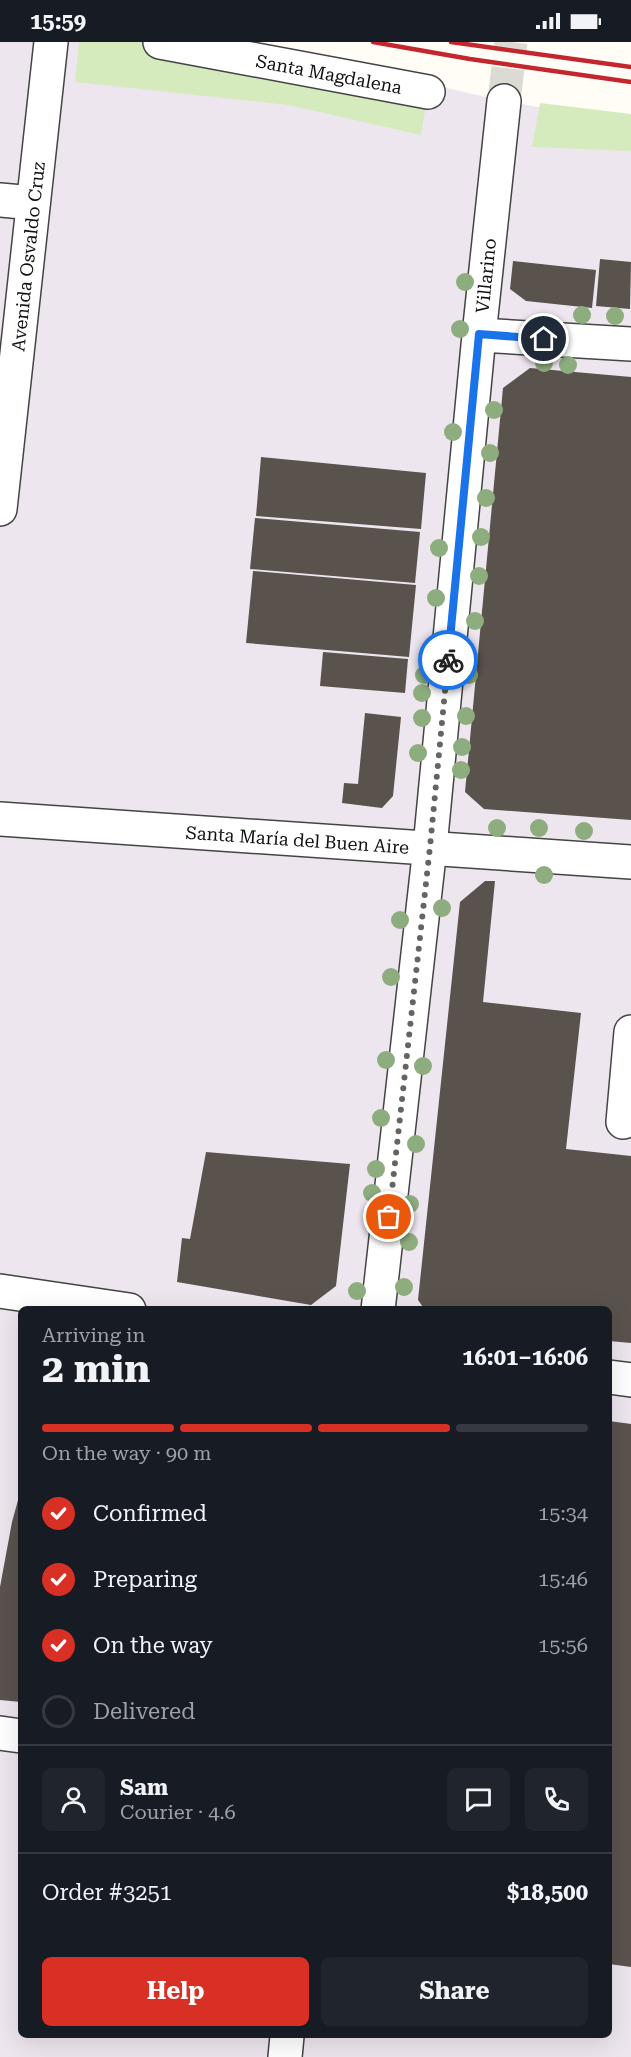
<!DOCTYPE html>
<meta charset="utf-8">
<style>
:root{--surface:#171b24;--page:#20242c;--text:#f1f3f6;--muted:#9ea1a6;--line:#363941;--accent:#d93025}
body{margin:0;font-family:"Roboto Serif",serif;background:var(--page);color:var(--text);height:100vh;display:flex;flex-direction:column;font-size:22px;white-space:nowrap}
*{box-sizing:border-box;margin:0}
p{font-size:20px;color:var(--muted)}
.icon{flex:none;width:33px;height:33px;fill:none;stroke:currentColor;stroke-width:2;stroke-linecap:round;stroke-linejoin:round}
.map{position:relative;flex:1;overflow:hidden}
.panel{position:absolute;left:18px;top:1264px;width:594px;height:732px;display:flex;flex-direction:column;background:var(--surface);border-radius:9px;box-shadow:0 6px 24px #0002}
.panel>*{flex:none}
.pin{position:absolute;display:grid;place-items:center;width:51px;height:51px;color:#fff;margin:-26px;border:3px solid #fff;border-radius:50%;box-shadow:0 2px 6px #0007}
.courier{position:absolute;display:grid;place-items:center;width:60px;height:60px;margin:-30px;border:4px solid #1a73e8;border-radius:50%;background:#fff;color:#222;box-shadow:0 2px 8px #0007}
.head em{font-style:normal;font-weight:700}
.head div{display:flex;flex-direction:column-reverse}
.head{display:flex;align-items:center;justify-content:space-between;height:102px;padding:0 24px}
h1{font-size:39px;font-weight:700;line-height:45px}
.bar{display:grid;grid-template-columns:repeat(4,1fr);gap:9px 6px;align-content:center;height:72px;padding:0 24px}
.bar i{height:8px;border-radius:4px;background:var(--line)}
.bar .current{background:var(--accent)}
.bar p{grid-column:span 4}
.line{display:flex;align-items:center;gap:15px;padding:0 24px;border-top:2px solid var(--line)}
.line div{flex:1}
.round{display:grid;place-items:center;flex:none;width:63px;height:63px;border-radius:9px;background:var(--page)}
ol{padding:0 24px;list-style:none}
li{display:flex;align-items:center;gap:18px;height:66px}
li p{margin-inline-start:auto}
li .icon{padding:6px;border-radius:50%;background:var(--accent);color:#fff;stroke-width:4}
li:last-child{color:var(--muted)}
li i{width:33px;height:33px;border:3px solid var(--line);border-radius:50%}
.cta{display:flex;gap:12px;margin-top:auto;padding:12px 24px}
.cta a{flex:1;height:69px;border-radius:9px;background:var(--accent);color:#fff;font-size:24px;font-weight:700;line-height:69px;text-align:center}
.cta a+a{background:var(--page);color:var(--text)}
.status{display:flex;justify-content:space-between;align-items:center;height:42px;padding:0 30px;background:var(--surface);direction:ltr}
.status svg{height:16px;fill:currentColor}
.map>svg:first-child{display:block}
</style>
<div class="status"><b>15:59</b><svg viewBox="0 0 49 12"><path d="M0 12V9h3v3zM5 12V6h3v6zM10 12V3h3v9zM15 12V0h3v12zM26 1h20v11H26zM47 4h2v5h-2z"/></svg></div>
<div class="map">
<svg width="631" height="2015" viewBox="0 0 631 2015">
<rect width="100%" height="100%" fill="#fffdf5"/>
<path fill="#eee6ef" fill-rule="evenodd" d="M 0,0 L 248,0 L 486,55 L 631,83 L 631,2015 L 0,2015 ZM 21,1268 L 609,1268 L 609,1994 L 21,1994 Z"/>
<g fill="#d5ebbd">
<polygon points="79,0 235,0 429,45 421,93 288,63 75,40"/>
<polygon points="540,61 631,72 631,109 532,105"/>
</g>
<g fill="#5a524d">
<polygon points="600,217 631,220 630,267 596,264"/>
<polygon points="513,219 596,228 592,266 526,259 510,247"/>
<polygon points="530,326 631,335 631,778 484,767 465,750 503,346"/>
<polygon points="261,415 426,431 421,487 256,474"/>
<polygon points="255,476 420,490 415,541 250,527"/>
<polygon points="253,529 416,543 409,615 246,601"/>
<polygon points="323,610 408,617 405,651 320,644"/>
<polygon points="365,671 401,675 393,754 382,766 342,761 344,741 358,742"/>
<polygon points="485,839 495,839 483,960 581,971 566,1107 631,1114 631,1301 609,1299 609,1268 425,1268 418,1258 460,860"/>
<polygon points="206,1110 350,1122 336,1244 311,1263 177,1240 182,1196 190,1197"/>
<polygon points="609,1379 631,1382 631,1925 609,1922"/>
<polygon points="20,1451 21,1451 21,1660 0,1658 0,1545 12,1480"/>
</g>
<g fill="none" stroke-linecap="round" stroke-linejoin="round">
<polyline stroke="#dbdad3" stroke-width="33" stroke-dasharray="33 16" stroke-linecap="butt" points="504,59 511,0"/>
<defs>
<g id="minor">
<path id="s1" d="M 160,0 L 428,50"/>
<polyline points="0,158 33,161"/>
<polyline points="479,293 631,302"/>
<path id="s2" d="M 0,467 L 51,0"/>
<path id="s3" d="M 0,777 L 631,820"/>
<polyline points="623,1080 631,990"/>
<polyline points="0,1249 129,1268"/>
<path id="s4" d="M 378,1268 L 430,805 L 479,293 L 504,59"/>
<polyline points="609,1335 631,1338"/>
<polyline points="0,1691 21,1694"/>
<polyline points="285,2015 287,1994"/>
</g>
</defs>
<use href="#minor" stroke="#444" stroke-width="36"/>
<use href="#minor" stroke="#fff" stroke-width="33"/>
<g stroke="#c4262e" stroke-width="4.5">
<polyline points="373,0 470,17 631,40"/>
<polyline points="451,0 631,25"/>
</g>
</g>
<g fill="#8dad7f">
<circle cx="465" cy="240" r="9"/>
<circle cx="582" cy="273" r="9"/>
<circle cx="615" cy="274" r="9"/>
<circle cx="460" cy="287" r="9"/>
<circle cx="544" cy="321" r="9"/>
<circle cx="568" cy="323" r="9"/>
<circle cx="494" cy="368" r="9"/>
<circle cx="453" cy="390" r="9"/>
<circle cx="490" cy="411" r="9"/>
<circle cx="486" cy="456" r="9"/>
<circle cx="481" cy="495" r="9"/>
<circle cx="439" cy="506" r="9"/>
<circle cx="479" cy="534" r="9"/>
<circle cx="436" cy="556" r="9"/>
<circle cx="475" cy="579" r="9"/>
<circle cx="431" cy="606" r="9"/>
<circle cx="424" cy="633" r="9"/>
<circle cx="469" cy="633" r="9"/>
<circle cx="422" cy="651" r="9"/>
<circle cx="466" cy="674" r="9"/>
<circle cx="422" cy="676" r="9"/>
<circle cx="462" cy="705" r="9"/>
<circle cx="418" cy="711" r="9"/>
<circle cx="461" cy="728" r="9"/>
<circle cx="497" cy="786" r="9"/>
<circle cx="539" cy="786" r="9"/>
<circle cx="584" cy="789" r="9"/>
<circle cx="544" cy="833" r="9"/>
<circle cx="442" cy="866" r="9"/>
<circle cx="400" cy="878" r="9"/>
<circle cx="391" cy="935" r="9"/>
<circle cx="386" cy="1018" r="9"/>
<circle cx="423" cy="1024" r="9"/>
<circle cx="381" cy="1076" r="9"/>
<circle cx="416" cy="1102" r="9"/>
<circle cx="376" cy="1127" r="9"/>
<circle cx="372" cy="1151" r="9"/>
<circle cx="410" cy="1162" r="9"/>
<circle cx="409" cy="1200" r="9"/>
<circle cx="404" cy="1245" r="9"/>
<circle cx="357" cy="1249" r="9"/>
</g>
<g fill="none" stroke-linecap="round" stroke-linejoin="round">
<polyline stroke="#646461" stroke-width="6" stroke-dasharray="0 10.8" points="389,1175 430,805 448,618"/>
<polyline stroke="#1a73e8" stroke-width="8" points="448,618 479,292 544,297"/>
</g>
<g text-anchor="middle" dominant-baseline="central" stroke-width="6" stroke-linejoin="round" paint-order="stroke">
<g font-size="18" fill="#111" stroke="#fff">
<text stroke="none"><textPath href="#s1" startOffset="172">Santa Magdalena</textPath></text>
<text stroke="none"><textPath href="#s2" startOffset="254">Avenida Osvaldo Cruz</textPath></text>
<text stroke="none"><textPath href="#s4" startOffset="1040">Villarino</textPath></text>
<text stroke="none"><textPath href="#s3" startOffset="298">Santa María del Buen Aire</textPath></text>
</g>
</g>
</svg>
<div class="pin" style="left:389px;top:1175px;background:#ea580c"><svg class="icon" aria-label="bag" viewBox="0 0 24 24"><path d="M5 8h14l-1 12H6zM9 8a3 3 0 0 1 6 0"/></svg></div>
<div class="pin" style="left:544px;top:297px;background:#1f2937"><svg class="icon" aria-label="home" viewBox="0 0 24 24"><path d="M3 11l9-7 9 7M6 9v11h12V9"/></svg></div>
<div class="courier" style="left:448px;top:618px"><svg class="icon" aria-label="bike" viewBox="0 0 24 24"><circle cx="6" cy="16" r="4"/><circle cx="18" cy="16" r="4"/><path d="M6 16l4-8h5l3 8M10 8l3 8H6M13 5h3"/></svg></div>
<section class="panel">
<div class="head"><div><h1>2 min</h1><p>Arriving in</p></div><em>16:01–16:06</em></div>
<div class="bar"><i class="current"></i><i class="current"></i><i class="current"></i><i></i><p>On the way · 90 m</p></div>
<ol>
<li><svg class="icon" aria-label="check" viewBox="0 0 24 24"><path d="M5 12l5 5 9-10"/></svg>Confirmed<p>15:34</p></li>
<li><svg class="icon" aria-label="check" viewBox="0 0 24 24"><path d="M5 12l5 5 9-10"/></svg>Preparing<p>15:46</p></li>
<li><svg class="icon" aria-label="check" viewBox="0 0 24 24"><path d="M5 12l5 5 9-10"/></svg>On the way<p>15:56</p></li>
<li><i></i>Delivered</li>
</ol>
<div class="line" style="height:108px"><a class="round"><svg class="icon" aria-label="person" viewBox="0 0 24 24"><circle cx="12" cy="8" r="4"/><path d="M4 21q1-7 8-7t8 7"/></svg></a><div><b>Sam</b><p>Courier · 4.6</p></div><a class="round"><svg class="icon" aria-label="chat" viewBox="0 0 24 24"><path d="M4 5h16v11H9l-5 4z"/></svg></a><a class="round"><svg class="icon" aria-label="phone" viewBox="0 0 24 24"><path d="M5 4h4l2 5-3 2q2 4 5 5l2-3 5 2v4C11 20 4 13 5 4z"/></svg></a></div>
<div class="line" style="height:78px"><div>Order #3251</div><b>$18,500</b></div>
<div class="cta"><a>Help</a><a>Share</a></div>
</section>
</div>
